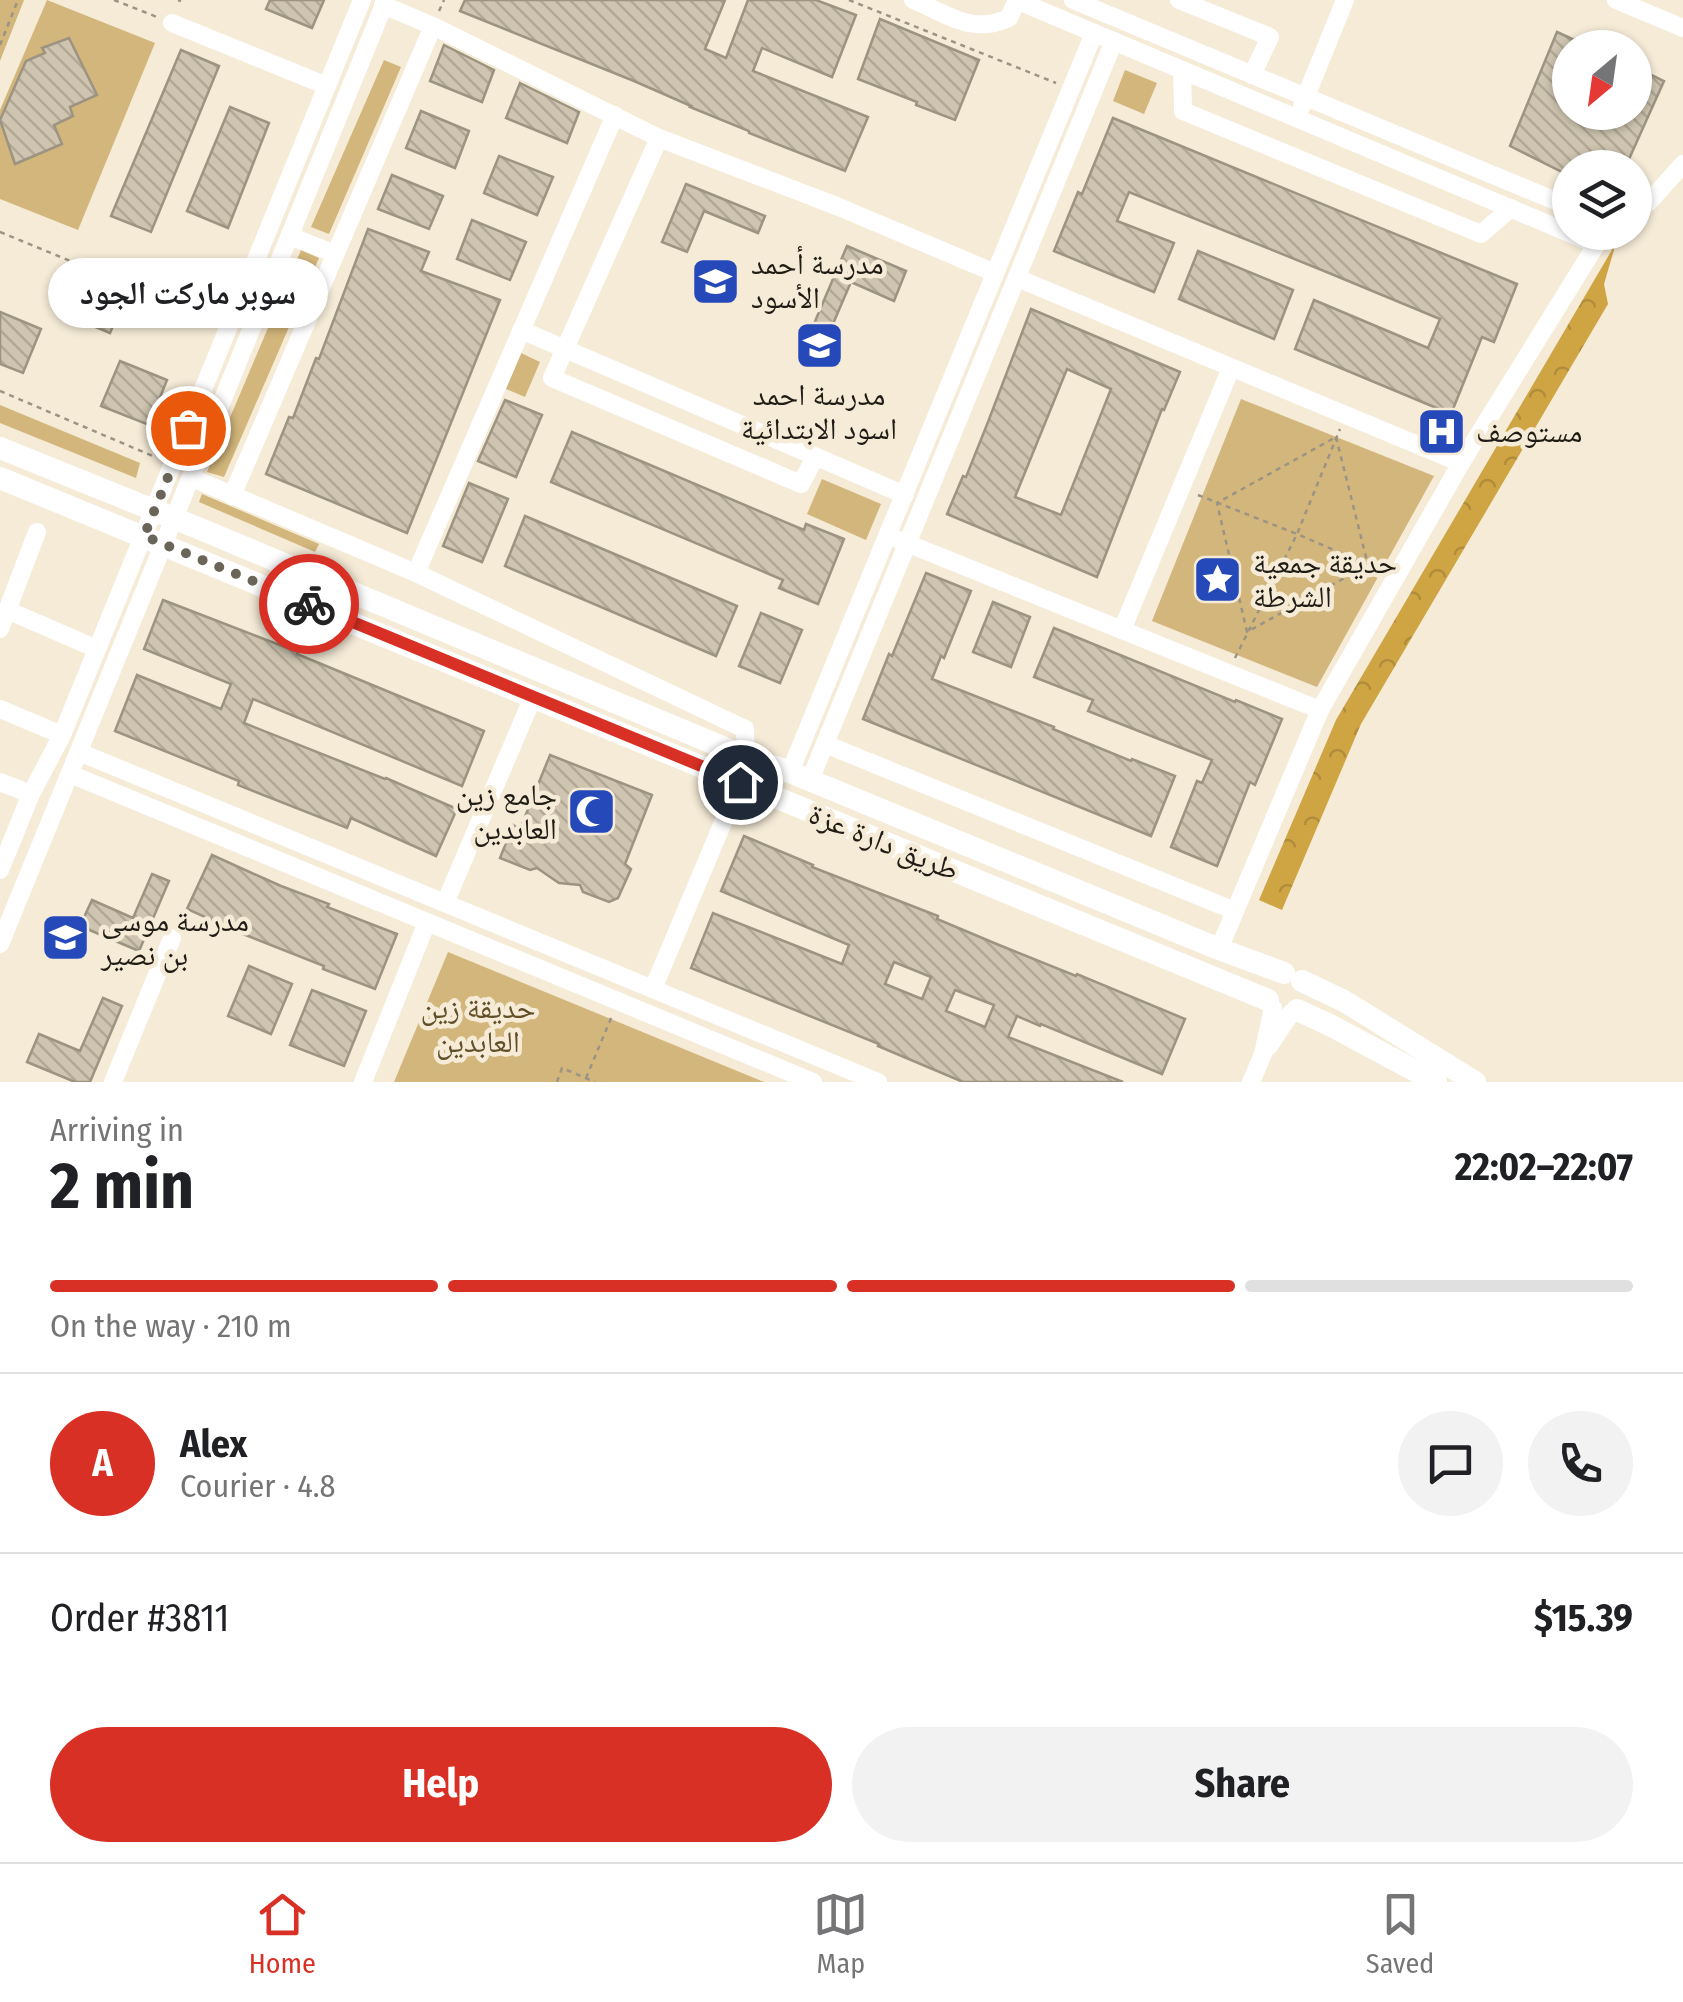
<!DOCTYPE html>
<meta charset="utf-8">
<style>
:root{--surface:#fff;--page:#f2f2f2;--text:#202124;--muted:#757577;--line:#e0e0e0;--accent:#d93025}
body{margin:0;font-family:"Fira Sans Condensed","Noto Naskh Arabic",sans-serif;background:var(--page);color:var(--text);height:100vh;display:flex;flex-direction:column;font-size:38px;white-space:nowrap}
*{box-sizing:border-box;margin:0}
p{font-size:32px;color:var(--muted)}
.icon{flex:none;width:55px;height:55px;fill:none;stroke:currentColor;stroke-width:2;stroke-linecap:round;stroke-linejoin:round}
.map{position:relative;height:1082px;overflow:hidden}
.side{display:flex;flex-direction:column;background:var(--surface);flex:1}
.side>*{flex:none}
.needle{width:65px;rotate:209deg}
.tools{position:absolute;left:1552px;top:30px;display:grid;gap:20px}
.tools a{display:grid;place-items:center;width:100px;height:100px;border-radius:50%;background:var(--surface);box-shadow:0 2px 8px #0004;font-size:50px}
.pin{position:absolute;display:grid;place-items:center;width:85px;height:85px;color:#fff;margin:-42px;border:5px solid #fff;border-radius:50%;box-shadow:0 2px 10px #0007}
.courier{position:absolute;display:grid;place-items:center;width:100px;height:100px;margin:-50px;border:8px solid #d93025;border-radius:50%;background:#fff;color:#222;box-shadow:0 2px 12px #0007}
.bubble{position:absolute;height:70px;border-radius:35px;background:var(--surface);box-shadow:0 2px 8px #0004;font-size:32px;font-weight:700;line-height:70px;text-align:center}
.head em{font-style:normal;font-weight:700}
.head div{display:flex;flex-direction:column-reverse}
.head{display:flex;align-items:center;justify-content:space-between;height:170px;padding:0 50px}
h1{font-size:65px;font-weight:700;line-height:75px}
.bar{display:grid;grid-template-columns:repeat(4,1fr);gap:15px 10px;align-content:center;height:120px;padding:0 50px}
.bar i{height:12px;border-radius:8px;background:var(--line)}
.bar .current{background:var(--accent)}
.bar p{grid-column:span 4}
.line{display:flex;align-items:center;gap:25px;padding:0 50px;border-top:2px solid var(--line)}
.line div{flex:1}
.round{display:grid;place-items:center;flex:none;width:105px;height:105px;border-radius:52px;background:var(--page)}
.primary-button{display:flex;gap:20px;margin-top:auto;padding:20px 50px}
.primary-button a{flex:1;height:115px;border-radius:60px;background:var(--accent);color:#fff;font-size:40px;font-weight:700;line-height:115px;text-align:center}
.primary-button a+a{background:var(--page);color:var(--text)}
.menu{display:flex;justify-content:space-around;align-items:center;height:140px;border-top:2px solid var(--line);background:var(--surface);font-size:28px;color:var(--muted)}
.menu a{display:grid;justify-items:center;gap:5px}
.menu .current{color:var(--accent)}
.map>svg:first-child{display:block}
</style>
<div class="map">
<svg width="1683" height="1082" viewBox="0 0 1683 1082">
<defs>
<pattern id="forest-crowns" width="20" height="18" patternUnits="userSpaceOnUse" patternTransform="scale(2.5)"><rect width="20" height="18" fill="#cfa544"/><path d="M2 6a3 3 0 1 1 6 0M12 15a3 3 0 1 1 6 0" fill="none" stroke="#b18d3b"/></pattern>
<pattern id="building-back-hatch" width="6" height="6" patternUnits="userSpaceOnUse" patternTransform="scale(2.5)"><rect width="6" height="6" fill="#cec4b0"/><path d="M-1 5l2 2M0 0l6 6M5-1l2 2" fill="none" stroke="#b1a896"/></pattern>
</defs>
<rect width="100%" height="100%" fill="#f5ebd7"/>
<g fill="#d2b67b">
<polygon points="0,0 24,0 0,61"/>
<polygon points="47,0 155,43 78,230 0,199 0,110"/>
<polygon points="384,60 401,67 329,234 311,227"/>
<polygon points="1125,70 1157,83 1144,114 1113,101"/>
<polygon points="301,250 319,258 224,477 207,472"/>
<polygon points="521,353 540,362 525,397 506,389"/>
<polygon points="1241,399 1434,476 1317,687 1152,621"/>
<polygon points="0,405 140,463 136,478 0,423"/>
<polygon points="822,479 881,504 866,540 807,514"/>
<polygon points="202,494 319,544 315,552 199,502"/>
<polygon points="448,952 764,1082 394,1082"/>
</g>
<polygon fill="url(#forest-crowns)" points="1616,243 1604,284 1608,304 1361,724 1282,910 1259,900 1336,720"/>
<g fill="url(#building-back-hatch)" stroke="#9c9380" stroke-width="2.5" fill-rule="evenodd">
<polygon points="270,0 324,0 312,28 266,9"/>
<polygon points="465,0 725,0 705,49 726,58 748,0 816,0 856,15 832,77 762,48 753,71 868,117 845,171 749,133 749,131 690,107 691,106 634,81 460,11"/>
<polygon points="880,19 979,60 955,120 916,105 917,102 858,79"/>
<polygon points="1557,32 1592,48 1570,48 1570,112 1635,112 1635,67 1664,81 1625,168 1570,168 1570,176 1510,146"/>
<polygon points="69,38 97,95 70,107 73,116 54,125 62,144 15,164 0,120 26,61 45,53 42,48"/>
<polygon points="444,45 494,70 482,102 430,81"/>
<polygon points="181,50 219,66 151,232 111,216"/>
<polygon points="520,83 579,112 567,143 506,118"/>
<polygon points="230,107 269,123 228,228 187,211"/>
<polygon points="421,111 469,131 455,168 406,148"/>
<polygon points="1113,118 1517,284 1494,342 1482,337 1451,414 1295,349 1314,300 1428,348 1440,319 1329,273 1129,192 1117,221 1174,243 1154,292 1054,251 1078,192 1082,194"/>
<polygon points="499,156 553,177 537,215 484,193"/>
<polygon points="392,175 443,196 429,229 378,209"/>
<polygon points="686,184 765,216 758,233 704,211 687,252 662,242"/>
<polygon points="472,220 526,242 510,280 457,259"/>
<polygon points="368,229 429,252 421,271 500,300 407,533 266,474 289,417 293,418 316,358 319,359"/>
<polygon points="847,246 906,271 894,301 851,282 829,333 813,326"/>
<polygon points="1198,251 1293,290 1274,339 1179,299"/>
<polygon points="82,276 126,294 110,333 67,315"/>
<path d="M 1031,309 L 1180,372 L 1164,410 L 1162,409 L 1097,577 L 947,514 L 963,476 L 966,477 L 988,422 ZM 1067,369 L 1111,389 L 1061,515 L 1015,497 Z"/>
<polygon points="0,312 41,329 23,373 0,364"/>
<polygon points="120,361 167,380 149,425 101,406"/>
<polygon points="505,400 542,415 516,477 478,461"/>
<polygon points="572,432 804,530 806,524 844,539 818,604 779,588 783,580 551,482"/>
<polygon points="469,483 508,499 482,562 443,546"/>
<polygon points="525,516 737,606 716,656 505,566"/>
<polygon points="926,573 971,591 944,658 941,656 932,679 1054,727 1053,729 1131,761 1132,759 1175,776 1151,836 863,719 889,654 892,656"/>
<polygon points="163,600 298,652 297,654 484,731 462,786 253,699 244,723 385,779 386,778 457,809 436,856 351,818 347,828 238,785 239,781 115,731 137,675 221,709 231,684 144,649"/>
<polygon points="993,602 1030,617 1011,667 973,652"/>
<polygon points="761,613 802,630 780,683 739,666"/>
<polygon points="1054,628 1235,702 1236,700 1282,719 1255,785 1250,782 1217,866 1171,847 1197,781 1202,783 1212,760 1088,711 1093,700 1034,677"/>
<polygon points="550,755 652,795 625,864 631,869 618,898 609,902 583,892 580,885 559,883 537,868 530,870 500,858 513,825 520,829"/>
<path d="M 744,836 L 813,865 L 812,867 L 938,916 L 937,919 L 999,945 L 1076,976 L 1077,974 L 1185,1019 L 1162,1074 L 1041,1024 L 1040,1026 L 1017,1016 L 1008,1037 L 1123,1082 L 963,1082 L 878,1046 L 879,1044 L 691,968 L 713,913 L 842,964 L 849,945 L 721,891 ZM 894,962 L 931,977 L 922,999 L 885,984 ZM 955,990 L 994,1005 L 985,1027 L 946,1011 Z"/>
<polygon points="212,855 281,886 329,904 327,907 397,934 375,989 323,969 324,966 243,934 187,909"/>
<polygon points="152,874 169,881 139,951 80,926 92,900 133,918"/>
<polygon points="249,966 292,984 271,1034 228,1016"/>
<polygon points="312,990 366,1011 344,1066 290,1045"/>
<polygon points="103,998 122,1006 90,1082 75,1082 27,1062 39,1034 80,1051"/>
</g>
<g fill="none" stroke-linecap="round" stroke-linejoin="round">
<g stroke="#9b9485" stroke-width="2.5" stroke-dasharray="5 5" stroke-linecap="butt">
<polyline points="114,0 157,17"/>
<polyline points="178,0 181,1"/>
<polyline points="849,0 1056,83"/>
<polyline points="439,11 444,0"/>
<polyline points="0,45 18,0"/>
<polyline points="0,232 211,319"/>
<polyline points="0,391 155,457"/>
<polygon points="1336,437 1368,565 1247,632 1217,503"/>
<polyline points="1198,495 1297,534 1366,564"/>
<polyline points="1235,658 1297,534 1340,429"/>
<polyline points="586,1078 612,1016"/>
<polyline points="557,1082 562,1068 595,1082"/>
</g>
<g stroke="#fff" stroke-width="18">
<path d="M 913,0 C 948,14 971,35 1009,18 L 1017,0"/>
<polyline points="1016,0 1595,244"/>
<polyline points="1073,0 1570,207"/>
<polyline points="1179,0 1270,37 1252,75"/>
<polyline points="1616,0 1683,28"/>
<polyline points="383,5 433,26 659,138 839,207 995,273"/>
<polyline points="172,23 327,86"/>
<polyline points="1182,70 1183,111 1481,234 1511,208"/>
<polyline points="1302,106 1345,0"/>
<polyline points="659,138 552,378 801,484 815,457"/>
<polyline points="1635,210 1649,202 1683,164"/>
<polyline points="290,236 335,254"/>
<polyline points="1017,278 1461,463"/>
<polyline points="521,330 905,495"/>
<polyline points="192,478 416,573 745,729 746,757"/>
<polyline points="232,496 433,26"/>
<polyline points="899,540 1320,710"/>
<polyline points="416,573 615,115"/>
<polyline points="7,610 97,649"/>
<polyline points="0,629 37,532"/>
<polyline points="1122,630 1231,368"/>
<polyline points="0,709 62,735"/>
<polyline points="825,744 1235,911"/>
<polyline points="79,752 878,1082"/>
<polyline points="790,772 1094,33"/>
<polyline points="70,774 813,1082"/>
<polyline points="810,780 1114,41"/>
<polyline points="0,782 31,794"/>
<polyline points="0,870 31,794 62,735 362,0"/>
<polyline points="445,903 533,697"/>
<polyline points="0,944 386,0"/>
<polyline points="1219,949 1320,710 1461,463 1604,232"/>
<polyline points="653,989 740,782"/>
<polyline points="1269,1046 1291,1013"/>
<polyline points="113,1082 172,938"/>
<polyline points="363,1082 427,922"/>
<polyline points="1251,1082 1263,1054 1273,1008"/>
</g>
<g stroke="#fff" stroke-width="22">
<polyline points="0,448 198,528 746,757 790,772 1219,949 1284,973"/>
<polyline points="0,478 1268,1000"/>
<polyline points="1302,981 1344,1001 1475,1082"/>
<polyline points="1297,1010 1330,1025 1436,1082"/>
</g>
</g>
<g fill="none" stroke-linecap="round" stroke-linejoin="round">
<polyline stroke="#6b6459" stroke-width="10" stroke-dasharray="0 18" points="188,428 144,536 309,604"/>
<polyline stroke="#d93025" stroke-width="12" points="309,604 740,782"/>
</g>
<defs>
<symbol id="school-square" viewBox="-11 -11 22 22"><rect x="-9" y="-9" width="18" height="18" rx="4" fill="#2549b8" stroke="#f5ebd7"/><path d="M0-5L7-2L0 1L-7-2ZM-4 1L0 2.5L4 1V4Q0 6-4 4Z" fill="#fff"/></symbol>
<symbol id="hospital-square" viewBox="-11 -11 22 22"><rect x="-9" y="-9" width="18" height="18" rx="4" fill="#2549b8" stroke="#f5ebd7"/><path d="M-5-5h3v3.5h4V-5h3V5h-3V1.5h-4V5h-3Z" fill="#fff"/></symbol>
<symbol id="sight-square" viewBox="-11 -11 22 22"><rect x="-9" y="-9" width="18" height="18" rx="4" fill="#2549b8" stroke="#f5ebd7"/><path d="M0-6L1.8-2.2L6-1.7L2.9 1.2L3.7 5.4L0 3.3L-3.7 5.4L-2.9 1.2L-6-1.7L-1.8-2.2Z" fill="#fff"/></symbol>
<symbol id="mosque-square" viewBox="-11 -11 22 22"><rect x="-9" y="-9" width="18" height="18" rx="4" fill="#2549b8" stroke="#f5ebd7"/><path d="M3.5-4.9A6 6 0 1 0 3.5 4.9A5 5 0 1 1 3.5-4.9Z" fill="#fff"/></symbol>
</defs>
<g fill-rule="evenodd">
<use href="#school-square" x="688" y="254" width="55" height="55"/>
<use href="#school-square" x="792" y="318" width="55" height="55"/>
<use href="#hospital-square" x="1414" y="404" width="55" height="55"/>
<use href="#sight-square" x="1190" y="552" width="55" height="55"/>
<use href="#mosque-square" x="564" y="784" width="55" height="55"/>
<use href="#school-square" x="38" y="910" width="55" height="55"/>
</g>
<g text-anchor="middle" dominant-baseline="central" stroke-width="9" stroke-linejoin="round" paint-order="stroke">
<g font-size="30" fill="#201c15" stroke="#f5ebd7" text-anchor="start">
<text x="751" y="264">مدرسة أحمد<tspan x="751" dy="34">الأسود</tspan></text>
<text x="819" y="395" text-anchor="middle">مدرسة احمد<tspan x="819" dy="34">اسود الابتدائية</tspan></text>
<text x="1476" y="432">مستوصف</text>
<text x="1253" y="563">حديقة جمعية<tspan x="1253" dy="34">الشرطة</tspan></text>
<text x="557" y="795" text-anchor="end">جامع زين<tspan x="557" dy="34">العابدين</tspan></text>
<text x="101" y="921">مدرسة موسى<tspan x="101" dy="34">بن نصير</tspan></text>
</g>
<g font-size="30" fill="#201c15" stroke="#f5ebd7">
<text transform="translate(884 842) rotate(22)">طريق دارة عزة</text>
</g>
<g font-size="30" fill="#614f28" stroke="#f5ebd7">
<text x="478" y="1008">حديقة زين<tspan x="478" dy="34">العابدين</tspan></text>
</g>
</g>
</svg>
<div class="tools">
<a><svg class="needle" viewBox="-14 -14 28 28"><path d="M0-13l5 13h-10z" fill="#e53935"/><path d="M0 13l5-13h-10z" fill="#757577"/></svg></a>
<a><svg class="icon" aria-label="layers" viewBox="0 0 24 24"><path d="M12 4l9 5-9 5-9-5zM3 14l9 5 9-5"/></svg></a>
</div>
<div class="pin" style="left:188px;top:428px;background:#ea580c"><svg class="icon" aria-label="bag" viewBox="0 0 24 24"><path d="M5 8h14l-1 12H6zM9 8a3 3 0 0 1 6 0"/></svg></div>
<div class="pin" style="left:740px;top:782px;background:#1f2937"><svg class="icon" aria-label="home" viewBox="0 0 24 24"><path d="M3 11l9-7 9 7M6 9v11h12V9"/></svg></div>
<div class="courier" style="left:309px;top:604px"><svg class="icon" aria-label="bike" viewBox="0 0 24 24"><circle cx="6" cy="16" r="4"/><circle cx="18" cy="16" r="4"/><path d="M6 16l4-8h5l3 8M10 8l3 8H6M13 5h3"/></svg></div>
<div class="bubble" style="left:48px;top:258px;width:280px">سوبر ماركت الجود</div>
</div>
<section class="side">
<div class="head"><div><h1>2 min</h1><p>Arriving in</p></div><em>22:02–22:07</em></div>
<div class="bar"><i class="current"></i><i class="current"></i><i class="current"></i><i></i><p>On the way · 210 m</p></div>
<div class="line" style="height:180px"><b class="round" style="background:var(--accent);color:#fff">A</b><div><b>Alex</b><p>Courier · 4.8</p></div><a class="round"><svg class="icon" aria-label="chat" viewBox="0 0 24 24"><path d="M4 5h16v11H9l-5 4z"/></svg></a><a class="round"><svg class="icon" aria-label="phone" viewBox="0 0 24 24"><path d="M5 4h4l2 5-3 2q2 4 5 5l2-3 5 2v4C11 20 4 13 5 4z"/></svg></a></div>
<div class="line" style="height:130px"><div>Order #3811</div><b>$15.39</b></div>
<div class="primary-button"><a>Help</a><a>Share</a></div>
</section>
<nav class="menu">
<a class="current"><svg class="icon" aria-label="home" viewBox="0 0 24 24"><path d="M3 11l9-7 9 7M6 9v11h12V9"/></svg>Home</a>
<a><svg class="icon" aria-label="map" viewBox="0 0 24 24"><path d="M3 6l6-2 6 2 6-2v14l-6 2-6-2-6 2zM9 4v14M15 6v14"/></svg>Map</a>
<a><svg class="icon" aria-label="saved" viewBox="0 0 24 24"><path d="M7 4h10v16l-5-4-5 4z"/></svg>Saved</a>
</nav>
